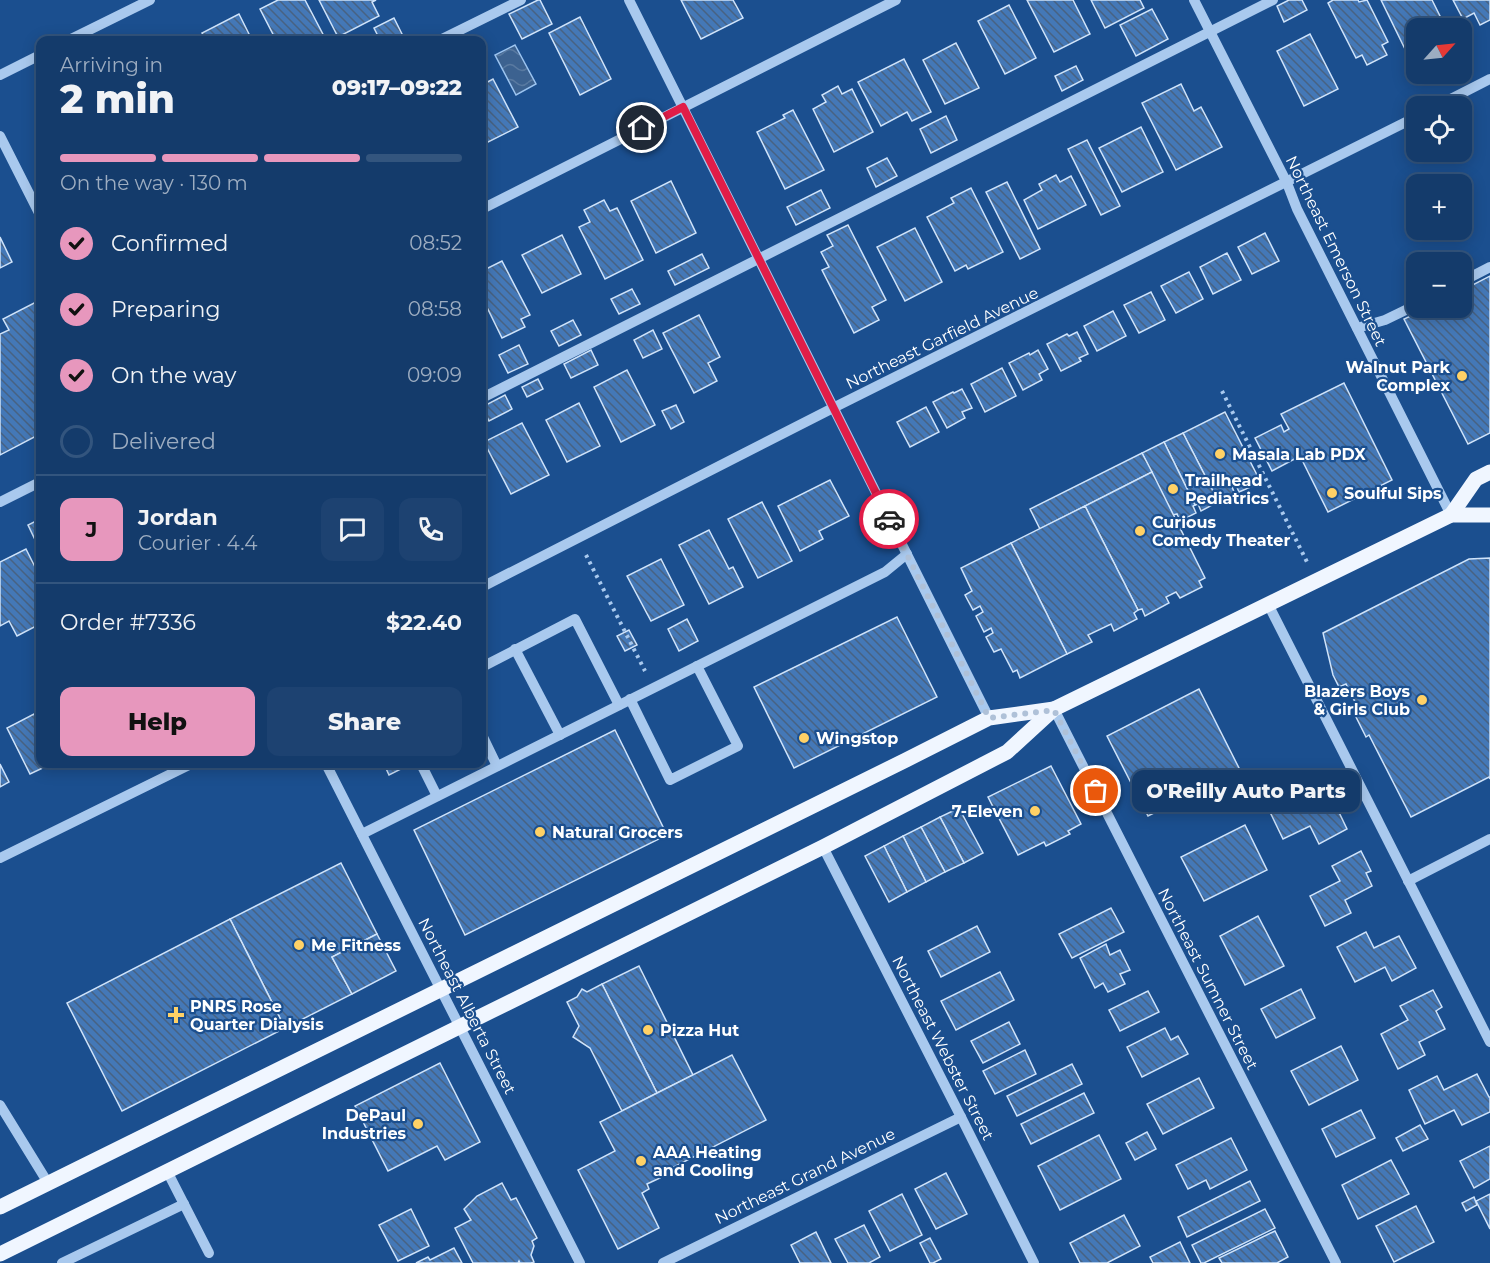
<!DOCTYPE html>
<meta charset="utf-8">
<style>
:root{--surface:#143b6b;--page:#1d4271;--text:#f1f3f6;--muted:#9dadc1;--line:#33557e;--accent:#e797bd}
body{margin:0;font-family:Montserrat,sans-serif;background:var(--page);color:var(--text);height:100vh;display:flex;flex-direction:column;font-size:22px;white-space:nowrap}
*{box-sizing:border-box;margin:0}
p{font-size:20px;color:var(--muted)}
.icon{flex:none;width:33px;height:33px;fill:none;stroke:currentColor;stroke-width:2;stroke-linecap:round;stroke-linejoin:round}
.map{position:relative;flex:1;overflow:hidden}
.details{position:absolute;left:36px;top:36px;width:450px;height:732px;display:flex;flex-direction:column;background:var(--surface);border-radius:12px;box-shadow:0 3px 15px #0003,0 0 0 2px var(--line)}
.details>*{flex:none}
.needle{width:39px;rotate:63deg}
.buttons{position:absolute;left:1406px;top:18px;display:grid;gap:12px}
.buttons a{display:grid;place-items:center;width:66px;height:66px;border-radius:12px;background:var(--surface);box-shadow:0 3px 15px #0003,0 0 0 2px var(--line);font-size:30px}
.pin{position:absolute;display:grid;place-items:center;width:51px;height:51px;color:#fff;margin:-26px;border:3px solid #fff;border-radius:50%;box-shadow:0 2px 6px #0007}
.courier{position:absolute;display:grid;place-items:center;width:60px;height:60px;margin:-30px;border:4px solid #e11d48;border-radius:50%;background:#fff;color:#222;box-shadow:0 2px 8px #0007}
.bubble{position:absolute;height:42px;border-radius:12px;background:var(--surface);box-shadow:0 3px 15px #0003,0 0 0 2px var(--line);font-size:20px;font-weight:800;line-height:42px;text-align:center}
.head em{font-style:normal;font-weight:800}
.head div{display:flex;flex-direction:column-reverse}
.head{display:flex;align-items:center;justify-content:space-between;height:102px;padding:0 24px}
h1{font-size:39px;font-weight:800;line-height:45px}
.bar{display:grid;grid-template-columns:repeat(4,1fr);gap:9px 6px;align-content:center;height:72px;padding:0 24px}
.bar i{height:8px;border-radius:4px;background:var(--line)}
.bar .current{background:var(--accent)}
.bar p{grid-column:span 4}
.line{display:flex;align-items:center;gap:15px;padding:0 24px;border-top:2px solid var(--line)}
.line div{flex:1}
.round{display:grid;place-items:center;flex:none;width:63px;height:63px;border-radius:12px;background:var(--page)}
ol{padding:0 24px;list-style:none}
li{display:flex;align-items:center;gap:18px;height:66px}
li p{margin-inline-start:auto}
li .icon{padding:6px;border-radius:50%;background:var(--accent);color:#111;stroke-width:4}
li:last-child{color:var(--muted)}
li i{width:33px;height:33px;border:3px solid var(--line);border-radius:50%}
.action{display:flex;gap:12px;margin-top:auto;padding:12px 24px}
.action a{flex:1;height:69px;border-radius:12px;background:var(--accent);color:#111;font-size:24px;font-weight:800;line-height:69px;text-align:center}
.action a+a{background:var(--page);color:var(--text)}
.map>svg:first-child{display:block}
</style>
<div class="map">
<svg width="1490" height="1263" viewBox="0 0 1490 1263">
<defs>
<pattern id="water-waves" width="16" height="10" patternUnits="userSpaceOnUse" patternTransform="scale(1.5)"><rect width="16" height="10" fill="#3c6290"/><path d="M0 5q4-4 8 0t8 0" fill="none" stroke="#597aa1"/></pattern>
<pattern id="building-back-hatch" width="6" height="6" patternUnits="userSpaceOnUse" patternTransform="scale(1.5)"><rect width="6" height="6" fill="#4478b7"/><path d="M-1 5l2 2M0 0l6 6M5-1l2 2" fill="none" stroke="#486282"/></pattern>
</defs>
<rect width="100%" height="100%" fill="#1b4f8f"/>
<polygon fill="url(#water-waves)" stroke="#9cc4f0" stroke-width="1.5" points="515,45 536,84 516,95 495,55"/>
<g fill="url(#building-back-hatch)" stroke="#cfe3fa" stroke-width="1.5">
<polygon points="278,0 305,0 326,40 276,40 260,9"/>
<polygon points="319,0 376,0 372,2 379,16 338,37"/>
<polygon points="538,0 540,0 552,24 522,39 509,14"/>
<polygon points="681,0 733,0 743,18 701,39"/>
<polygon points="1027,0 1073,0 1090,34 1054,52"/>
<polygon points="1091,0 1140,0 1144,8 1105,28"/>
<polygon points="1289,0 1302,0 1307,10 1284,22 1277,6"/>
<polygon points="1333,0 1358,0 1359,2 1367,0 1388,42 1382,45 1387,55 1367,65 1362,55 1356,58 1328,3"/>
<polygon points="1381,0 1432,0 1446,28 1416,28 1416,47 1406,51"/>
<polygon points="1453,0 1490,0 1490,20 1480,25 1474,13 1463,19"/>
<polygon points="1009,5 1036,58 1005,74 978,21"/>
<polygon points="1152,9 1168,39 1136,56 1120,25"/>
<polygon points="239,14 252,40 206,40 202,33"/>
<polygon points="580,17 611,79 580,95 549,33"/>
<polygon points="394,18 405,40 380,40 374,28"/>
<polygon points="1310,34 1338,89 1304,106 1277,51"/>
<polygon points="956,43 979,88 945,104 923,60"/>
<polygon points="904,59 931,112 912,121 907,112 881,126 858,82"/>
<polygon points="1076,66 1083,80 1062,91 1055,76"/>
<polygon points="493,79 518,127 482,145 482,85"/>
<polygon points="1181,84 1194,111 1201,107 1222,147 1176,170 1142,103"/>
<polygon points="838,86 842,94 852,89 873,132 834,152 813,109 826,102 822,95"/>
<polygon points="793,110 824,170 785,189 757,132 785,118 783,115"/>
<polygon points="946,116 957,140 931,153 920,129"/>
<polygon points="1141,127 1163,172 1122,192 1099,148"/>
<polygon points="1087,140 1120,206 1101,215 1068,149"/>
<polygon points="887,158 897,176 876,187 867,168"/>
<polygon points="1056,175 1060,182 1071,176 1086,205 1038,229 1024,200 1042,190 1039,184"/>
<polygon points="671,181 696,233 656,253 631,201"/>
<polygon points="1007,182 1040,249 1020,259 986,192"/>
<polygon points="971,188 1003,252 968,269 966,265 955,271 927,217 954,203 951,198"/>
<polygon points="821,190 830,208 796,225 787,207"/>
<polygon points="604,200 610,211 617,208 643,260 605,279 579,227 590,222 584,210"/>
<polygon points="848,225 886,300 872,307 879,320 854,333 822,270 829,267 821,252 833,246 827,235"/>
<polygon points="915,228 942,282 905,301 877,247"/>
<polygon points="1265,233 1279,261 1252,274 1238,247"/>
<polygon points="562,235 581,274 542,293 522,255"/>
<polygon points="0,237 12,262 0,268"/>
<polygon points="1227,253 1241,280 1213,294 1200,267"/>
<polygon points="702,254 709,268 675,285 668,271"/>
<polygon points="502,261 530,315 521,319 525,327 502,338 482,297 482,271"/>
<polygon points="1189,272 1203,299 1176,313 1161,286"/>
<polygon points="1490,276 1490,433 1468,444 1404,319 1428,308 1461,308 1461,291"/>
<polygon points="632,289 640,304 619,314 611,299"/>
<polygon points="1151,292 1165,320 1139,333 1124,305"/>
<polygon points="40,300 40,434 0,455 0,334 9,330 3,319"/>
<polygon points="1113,311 1126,336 1097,351 1084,326"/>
<polygon points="699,315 720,357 708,363 717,381 694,393 663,333"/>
<polygon points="573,320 581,335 559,346 551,331"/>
<polygon points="653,330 662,349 643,358 634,340"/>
<polygon points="1077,332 1088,354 1079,358 1081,361 1061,371 1047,344 1067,334 1069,336"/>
<polygon points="519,345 528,364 508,373 499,355"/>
<polygon points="591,350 598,365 571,378 564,364"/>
<polygon points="1038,350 1048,369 1039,374 1042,380 1023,390 1009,363 1029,353 1030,355"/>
<polygon points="1002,368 1016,396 985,412 971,384"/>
<polygon points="627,370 655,425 621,442 594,387"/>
<polygon points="538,379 543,389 527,397 522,387"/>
<polygon points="1344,383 1392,480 1328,512 1300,456 1272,471 1255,438 1281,425 1284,432 1289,429 1281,414"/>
<polygon points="962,389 972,408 962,412 965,418 947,428 933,402 953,392 954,393"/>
<polygon points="505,395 512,409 489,421 482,407"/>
<polygon points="579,403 600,446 567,462 546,420"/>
<polygon points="676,405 684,422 671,429 662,411"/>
<polygon points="926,407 939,432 910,447 897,422"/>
<polygon points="1225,412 1257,475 1252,478 1255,485 1239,492 1236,485 1232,487 1235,494 1220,502 1216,495 1215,495 1183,433"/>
<polygon points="522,423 549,475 511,494 484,442"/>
<polygon points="1183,433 1215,495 1213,496 1216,503 1201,511 1198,504 1195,505 1164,442"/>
<polygon points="1164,442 1195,505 1193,506 1196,513 1180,521 1177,514 1173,515 1142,453"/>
<polygon points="1142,453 1152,472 1040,529 1030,509"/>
<polygon points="1152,472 1205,578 1199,581 1202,587 1180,598 1176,592 1166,597 1169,603 1145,616 1142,609 1138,610 1085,506"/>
<polygon points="830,480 849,516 819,531 823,539 800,551 778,506"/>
<polygon points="762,502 792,561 758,578 728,519"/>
<polygon points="1085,506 1138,610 1134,613 1137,619 1114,631 1111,624 1088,635 1092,642 1067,654 1011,543"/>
<polygon points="40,519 40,547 39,548 28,525"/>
<polygon points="709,530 729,569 733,567 743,587 709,604 679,545"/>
<polygon points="1011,543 1067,654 1020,678 1017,670 1013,672 1001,649 994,652 986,637 993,633 991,628 984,632 976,616 983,612 980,606 973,610 965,595 972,591 961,568"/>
<polygon points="26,549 40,577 40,624 17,636 9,621 0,626 0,562"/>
<polygon points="1490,558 1490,779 1489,777 1411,817 1369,735 1366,737 1355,715 1360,712 1346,684 1339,687 1333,675 1323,633 1469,559"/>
<polygon points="661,559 684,605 651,621 627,576"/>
<polygon points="897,617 937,697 794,768 754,687"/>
<polygon points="687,619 698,641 679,651 668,629"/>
<polygon points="629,630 637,645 625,651 617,636"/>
<polygon points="1199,689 1240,770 1148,816 1107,736"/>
<polygon points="34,714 40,726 40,764 51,764 30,774 7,728"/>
<polygon points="615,730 667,835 465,935 414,830"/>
<polygon points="0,764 9,782 0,787"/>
<polygon points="384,764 401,764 403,768 389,775"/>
<polygon points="1051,766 1081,824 1068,831 1070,834 1046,846 1044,842 1018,855 988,797"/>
<polygon points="1302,791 1311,809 1332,798 1347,829 1319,844 1310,826 1283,839 1268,808"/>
<polygon points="959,808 983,853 964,863 940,817"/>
<polygon points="940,817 964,863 945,872 921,827"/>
<polygon points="1245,825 1267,870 1204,901 1181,857"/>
<polygon points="921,827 945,872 926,882 903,836"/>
<polygon points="903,836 926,882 907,892 884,846"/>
<polygon points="884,846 907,892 889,902 865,856"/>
<polygon points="1361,851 1371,871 1366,873 1372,886 1345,900 1351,913 1325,926 1310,896 1340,881 1332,866"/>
<polygon points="341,863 377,934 332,957 352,994 285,1028 230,919"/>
<polygon points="1111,908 1124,932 1072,958 1059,934"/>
<polygon points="1258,916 1284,966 1245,985 1220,936"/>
<polygon points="230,919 285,1028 122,1111 67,1003"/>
<polygon points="977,926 990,952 941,977 928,951"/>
<polygon points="1366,932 1374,948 1399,936 1416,968 1392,981 1385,967 1355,982 1337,947"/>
<polygon points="377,934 396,971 352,994 332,957"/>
<polygon points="1106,944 1110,955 1120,950 1130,970 1120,974 1125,984 1108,992 1103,983 1095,988 1080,958"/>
<polygon points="639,966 693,1075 657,1093 602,984"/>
<polygon points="1000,972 1014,1000 956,1030 941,1001"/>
<polygon points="602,984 657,1093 622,1111 590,1048 573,1037 579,1026 567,1002 577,997 582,989 587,992"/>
<polygon points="1301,989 1315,1018 1276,1038 1261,1009"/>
<polygon points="1433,990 1442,1007 1436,1011 1445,1029 1419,1042 1425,1055 1398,1069 1381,1034 1408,1020 1400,1006"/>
<polygon points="1148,991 1159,1012 1120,1031 1109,1010"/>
<polygon points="1009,1022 1020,1044 983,1063 971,1041"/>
<polygon points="1165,1028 1171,1040 1178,1036 1188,1054 1142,1077 1127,1047"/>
<polygon points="1341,1046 1358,1080 1309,1105 1291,1071"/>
<polygon points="1025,1050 1036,1074 995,1094 983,1071"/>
<polygon points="732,1055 766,1120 658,1175 660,1178 647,1184 649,1189 642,1193 659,1228 618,1249 578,1170 615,1151 600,1122"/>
<polygon points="440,1063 480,1142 445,1160 437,1146 388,1171 355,1106"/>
<polygon points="1072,1064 1082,1084 1017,1116 1007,1096"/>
<polygon points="1477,1074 1489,1097 1490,1097 1490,1112 1462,1125 1454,1110 1425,1124 1409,1090 1437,1076 1444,1090"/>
<polygon points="1199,1078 1214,1108 1163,1134 1147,1104"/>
<polygon points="1084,1093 1094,1113 1031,1144 1021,1124"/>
<polygon points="1361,1110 1375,1138 1336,1157 1322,1129"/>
<polygon points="1420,1125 1428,1139 1403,1151 1396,1138"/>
<polygon points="1147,1132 1156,1149 1135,1160 1126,1143"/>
<polygon points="1099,1135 1121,1179 1060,1210 1038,1166"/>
<polygon points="1231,1138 1247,1170 1210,1189 1206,1180 1188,1189 1176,1165"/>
<polygon points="1490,1146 1490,1179 1474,1188 1460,1161"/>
<polygon points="1391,1160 1409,1194 1358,1219 1342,1185"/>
<polygon points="946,1173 967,1214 936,1229 915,1189"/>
<polygon points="1250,1181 1260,1201 1187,1237 1178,1217"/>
<polygon points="502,1183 511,1200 516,1198 537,1238 532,1241 534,1246 531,1255 534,1262 531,1263 520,1263 519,1261 518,1263 473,1263 455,1228 471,1220 464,1209 477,1196"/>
<polygon points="902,1194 922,1235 890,1251 869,1211"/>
<polygon points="1490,1194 1490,1229 1476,1201"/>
<polygon points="1474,1197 1477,1205 1466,1211 1462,1203"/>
<polygon points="1416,1206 1434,1242 1394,1262 1376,1226"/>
<polygon points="411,1209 429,1246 398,1261 379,1225"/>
<polygon points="1265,1209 1275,1228 1204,1263 1201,1263 1192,1245"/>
<polygon points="1124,1215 1140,1246 1107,1263 1080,1263 1070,1243"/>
<polygon points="864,1225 880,1257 869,1263 848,1263 835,1239"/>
<polygon points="1275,1231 1288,1257 1277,1263 1222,1263 1219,1258"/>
<polygon points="816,1232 831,1263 800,1263 791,1245"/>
<polygon points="930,1238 941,1259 933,1263 930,1263 920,1243"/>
<polygon points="1180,1242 1190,1263 1153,1263 1150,1257"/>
<polygon points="454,1248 462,1263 416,1263 428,1257 430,1260"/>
</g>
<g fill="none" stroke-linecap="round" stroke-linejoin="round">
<g stroke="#a9c9ee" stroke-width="4" stroke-dasharray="3 4.5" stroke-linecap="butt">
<polyline points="1222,391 1307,562"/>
<polyline points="586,555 645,671"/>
</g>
<g stroke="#a9c9ee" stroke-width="10">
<polyline points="629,0 989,718"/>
<polyline points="1194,0 1287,183 1297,209 1451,515"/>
<polyline points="69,40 150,0"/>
<polyline points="440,40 521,0"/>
<polyline points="0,75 40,55"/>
<polyline points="1437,106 1490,79"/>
<polyline points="0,136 40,215"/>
<polyline points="482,209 896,0"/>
<polyline points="1461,282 1490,267"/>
<polyline points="1357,328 1385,320 1416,305"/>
<polyline points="482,398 1273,0"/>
<polyline points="0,502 40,482"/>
<polyline points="482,587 833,408 1416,117"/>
<polyline points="1268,604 1490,1042"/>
<polyline points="515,649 560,735"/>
<polyline points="482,667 575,619 619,705"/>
<polyline points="630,699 670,780 738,746 697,666"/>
<polyline points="1054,709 1336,1263"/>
<polyline points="482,735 497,766"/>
<polyline points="326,764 580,1263"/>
<polyline points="421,764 437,796"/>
<polyline points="362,834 885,572 907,554"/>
<polyline points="823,847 961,1117 1034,1263"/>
<polyline points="0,858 191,764"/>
<polyline points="1408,881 1490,839"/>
<polyline points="0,1105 48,1183"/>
<polyline points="167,1171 209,1253"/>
<polyline points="62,1263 184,1204"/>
<polyline points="663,1263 961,1117"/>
</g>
<g stroke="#f0f6ff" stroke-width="15">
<polyline points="1451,515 1476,479 1490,472"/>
<polyline points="0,1207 906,760 989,718 1054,709"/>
<polyline points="0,1254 823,847 1007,752 1054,709 1451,515 1490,515"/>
</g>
</g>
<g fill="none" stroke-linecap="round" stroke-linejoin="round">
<polyline stroke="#afc1d8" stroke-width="6" stroke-dasharray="0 10.8" points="889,519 989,718 1054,710 1096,791"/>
<polyline stroke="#e11d48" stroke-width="8" points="642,128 683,107 889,519"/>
</g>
<g fill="#ffd166" stroke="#1b4f8f" stroke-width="2">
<circle cx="1462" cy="376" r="6"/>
<circle cx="1220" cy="454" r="6"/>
<circle cx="1173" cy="489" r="6"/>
<circle cx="1332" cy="493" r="6"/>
<circle cx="1140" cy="531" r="6"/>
<circle cx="1422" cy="700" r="6"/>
<circle cx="804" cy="738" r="6"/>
<circle cx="1035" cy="811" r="6"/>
<circle cx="540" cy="832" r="6"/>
<circle cx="299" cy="945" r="6"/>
<path d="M173 1006h6v6h6v6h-6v6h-6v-6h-6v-6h6z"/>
<circle cx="648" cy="1030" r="6"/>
<circle cx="418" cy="1124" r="6"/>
<circle cx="641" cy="1161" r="6"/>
</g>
<g text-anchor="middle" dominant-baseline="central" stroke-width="4.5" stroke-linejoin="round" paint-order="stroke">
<g font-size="16" fill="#fff" stroke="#1b4f8f">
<text transform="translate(1336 251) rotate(64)">Northeast Emerson Street</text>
<text transform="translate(942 338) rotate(-26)">Northeast Garfield Avenue</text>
<text transform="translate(1208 979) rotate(63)">Northeast Sumner Street</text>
<text transform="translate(467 1006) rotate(63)">Northeast Alberta Street</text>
<text transform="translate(943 1048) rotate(63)">Northeast Webster Street</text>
<text transform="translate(805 1176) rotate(-26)">Northeast Grand Avenue</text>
</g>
<g font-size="16" font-weight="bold" fill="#fff" stroke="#1b4f8f" text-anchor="start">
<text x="1450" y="367" text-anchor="end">Walnut Park<tspan x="1450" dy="18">Complex</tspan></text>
<text x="1232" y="454">Masala Lab PDX</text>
<text x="1185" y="480">Trailhead<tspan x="1185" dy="18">Pediatrics</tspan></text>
<text x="1344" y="493">Soulful Sips</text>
<text x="1152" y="522">Curious<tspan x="1152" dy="18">Comedy Theater</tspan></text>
<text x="1410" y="691" text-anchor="end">Blazers Boys<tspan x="1410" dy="18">&amp; Girls Club</tspan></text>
<text x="816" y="738">Wingstop</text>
<text x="1023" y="811" text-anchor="end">7-Eleven</text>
<text x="552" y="832">Natural Grocers</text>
<text x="311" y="945">Me Fitness</text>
<text x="190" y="1006">PNRS Rose<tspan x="190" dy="18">Quarter Dialysis</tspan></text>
<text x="660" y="1030">Pizza Hut</text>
<text x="406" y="1115" text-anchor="end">DePaul<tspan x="406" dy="18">Industries</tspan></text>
<text x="653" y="1152">AAA Heating<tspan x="653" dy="18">and Cooling</tspan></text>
</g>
</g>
</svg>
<div class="buttons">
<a><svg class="needle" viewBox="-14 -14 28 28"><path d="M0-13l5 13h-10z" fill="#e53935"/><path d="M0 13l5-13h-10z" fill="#9dadc1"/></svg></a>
<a><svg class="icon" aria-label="locate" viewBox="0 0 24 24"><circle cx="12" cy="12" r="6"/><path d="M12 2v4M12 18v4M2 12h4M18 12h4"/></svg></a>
<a>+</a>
<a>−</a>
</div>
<div class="pin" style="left:1096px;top:791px;background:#ea580c"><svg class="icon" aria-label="bag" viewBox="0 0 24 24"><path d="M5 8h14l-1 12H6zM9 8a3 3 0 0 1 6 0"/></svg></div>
<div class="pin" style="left:642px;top:128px;background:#1f2937"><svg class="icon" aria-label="home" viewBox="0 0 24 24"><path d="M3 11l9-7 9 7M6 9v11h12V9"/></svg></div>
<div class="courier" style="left:889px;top:519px"><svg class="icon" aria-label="car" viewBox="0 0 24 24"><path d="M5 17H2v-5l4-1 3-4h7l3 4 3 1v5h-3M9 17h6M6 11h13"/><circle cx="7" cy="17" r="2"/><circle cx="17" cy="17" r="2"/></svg></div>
<div class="bubble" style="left:1132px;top:770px;width:228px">O'Reilly Auto Parts</div>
<section class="details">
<div class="head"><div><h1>2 min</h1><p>Arriving in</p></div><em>09:17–09:22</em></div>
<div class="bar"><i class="current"></i><i class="current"></i><i class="current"></i><i></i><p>On the way · 130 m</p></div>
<ol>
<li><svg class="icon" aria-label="check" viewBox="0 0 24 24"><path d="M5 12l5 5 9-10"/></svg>Confirmed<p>08:52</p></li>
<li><svg class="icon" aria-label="check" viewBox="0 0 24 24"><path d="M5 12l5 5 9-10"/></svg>Preparing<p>08:58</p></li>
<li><svg class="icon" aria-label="check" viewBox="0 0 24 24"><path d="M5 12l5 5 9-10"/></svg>On the way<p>09:09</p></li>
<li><i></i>Delivered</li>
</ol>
<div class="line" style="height:108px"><b class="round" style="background:var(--accent);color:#111">J</b><div><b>Jordan</b><p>Courier · 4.4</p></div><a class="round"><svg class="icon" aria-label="chat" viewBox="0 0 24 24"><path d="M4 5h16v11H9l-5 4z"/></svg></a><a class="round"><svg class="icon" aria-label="phone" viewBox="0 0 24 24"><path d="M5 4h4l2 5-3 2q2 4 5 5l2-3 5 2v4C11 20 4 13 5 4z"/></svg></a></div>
<div class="line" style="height:78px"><div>Order #7336</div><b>$22.40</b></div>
<div class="action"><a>Help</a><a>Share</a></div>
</section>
</div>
